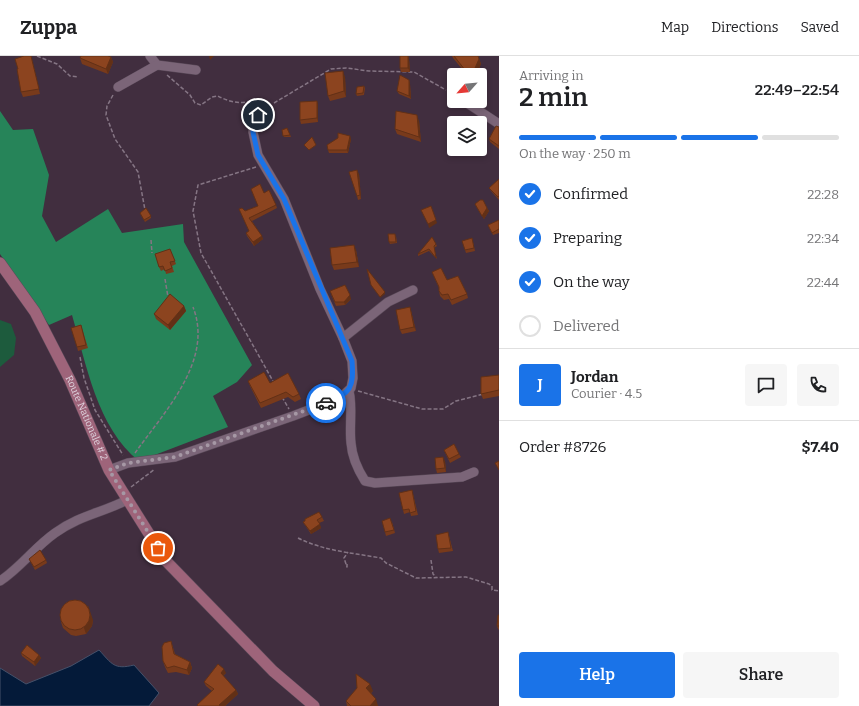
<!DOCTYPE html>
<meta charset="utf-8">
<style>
:root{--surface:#fff;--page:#f6f6f6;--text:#202124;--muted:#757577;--line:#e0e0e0;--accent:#1a73e8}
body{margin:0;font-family:Bitter,serif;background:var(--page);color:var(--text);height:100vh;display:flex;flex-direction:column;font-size:15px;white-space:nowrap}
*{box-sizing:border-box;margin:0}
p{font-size:13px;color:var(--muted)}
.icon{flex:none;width:22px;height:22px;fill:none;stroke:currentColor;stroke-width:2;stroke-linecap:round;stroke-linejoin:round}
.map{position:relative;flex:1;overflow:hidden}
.details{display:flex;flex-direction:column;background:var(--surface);width:360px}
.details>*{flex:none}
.needle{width:26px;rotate:243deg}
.controls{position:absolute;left:447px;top:12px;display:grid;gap:8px}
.controls a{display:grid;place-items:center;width:40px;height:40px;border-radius:4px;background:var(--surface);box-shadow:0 2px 6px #0003;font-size:20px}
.pin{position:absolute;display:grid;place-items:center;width:34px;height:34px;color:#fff;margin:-17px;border:2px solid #fff;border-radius:50%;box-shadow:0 1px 4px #0007}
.courier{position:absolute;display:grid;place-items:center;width:40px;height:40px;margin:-20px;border:3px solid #1a73e8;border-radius:50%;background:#fff;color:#222;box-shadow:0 1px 5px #0007}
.headline em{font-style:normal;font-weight:600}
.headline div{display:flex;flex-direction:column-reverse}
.headline{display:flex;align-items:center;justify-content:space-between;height:68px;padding:0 20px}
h1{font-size:26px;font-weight:600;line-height:30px}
.bar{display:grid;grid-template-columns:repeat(4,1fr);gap:6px 4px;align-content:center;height:48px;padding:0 20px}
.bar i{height:5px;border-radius:3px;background:var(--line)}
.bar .active{background:var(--accent)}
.bar p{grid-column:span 4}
.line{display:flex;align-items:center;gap:10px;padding:0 20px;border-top:1px solid var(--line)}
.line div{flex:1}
.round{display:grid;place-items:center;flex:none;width:42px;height:42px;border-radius:4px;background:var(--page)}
ol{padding:0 20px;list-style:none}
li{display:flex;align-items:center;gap:12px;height:44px}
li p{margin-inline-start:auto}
li .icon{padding:4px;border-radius:50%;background:var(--accent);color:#fff;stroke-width:4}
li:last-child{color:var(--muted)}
li i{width:22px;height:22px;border:2px solid var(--line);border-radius:50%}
.primary-button{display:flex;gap:8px;margin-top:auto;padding:8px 20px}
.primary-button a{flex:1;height:46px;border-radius:4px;background:var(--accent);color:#fff;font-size:16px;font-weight:600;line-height:46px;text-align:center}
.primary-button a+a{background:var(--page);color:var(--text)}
header{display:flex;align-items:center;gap:24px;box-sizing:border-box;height:56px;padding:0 20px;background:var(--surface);border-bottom:1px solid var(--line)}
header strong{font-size:19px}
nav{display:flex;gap:22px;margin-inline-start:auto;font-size:14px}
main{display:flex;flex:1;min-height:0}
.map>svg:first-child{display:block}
</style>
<header>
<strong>Zuppa</strong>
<nav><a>Map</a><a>Directions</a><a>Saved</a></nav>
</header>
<main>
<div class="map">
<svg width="499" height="650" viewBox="0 0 499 650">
<rect width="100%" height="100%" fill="#412e3f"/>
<polygon fill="#1d5b3d" points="0,264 11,268 16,282 14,299 0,311"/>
<path fill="#268459" d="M 0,55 L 13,74 L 33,73 L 49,119 L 42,160 L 56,186 L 108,153 L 122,177 L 183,168 L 184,186 L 252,309 L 237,326 L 213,340 L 228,371 L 139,405 C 97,372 86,307 72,259 L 49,269 L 0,198 Z"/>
<path fill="#041a39" stroke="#45516a" d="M 99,594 C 112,608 114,614 134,609 L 159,637 L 149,650 L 0,650 L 0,612 L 26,628 L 71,610 Z"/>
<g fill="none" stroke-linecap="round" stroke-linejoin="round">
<defs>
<g id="minor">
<polyline points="150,0 157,9 196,14"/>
<polyline points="118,31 157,9"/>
<polyline points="453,37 454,38"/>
<polyline points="464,45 499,68"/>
<polyline points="343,282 388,246 413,234"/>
<path d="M 349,335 C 353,352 349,370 351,387 C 352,401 358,414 365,425 L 375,427 L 462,421 L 474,416"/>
<polyline points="109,414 128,407 175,401 293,360 340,342 351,332 353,322 352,305 343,282 320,233 284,143 258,99 253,76 254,66 258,59 267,51"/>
<path d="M 0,525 C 20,512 35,491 55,477 C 80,459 102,457 127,444"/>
</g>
<g id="major">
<path id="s1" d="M 0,207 L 35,256 L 70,324 L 109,414 L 166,505 L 273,615 L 314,650"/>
</g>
</defs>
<use href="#minor" stroke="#5a4a59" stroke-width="10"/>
<use href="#major" stroke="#5a4a59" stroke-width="12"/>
<g stroke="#857584" stroke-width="1.5" stroke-dasharray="4 2" stroke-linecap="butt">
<polyline points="37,0 57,8 70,20 78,21"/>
<path d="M 167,19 L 190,39 L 195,47 L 201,49 L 212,41 L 218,40 C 225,44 237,48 246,46 C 252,45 255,42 261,44"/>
<polyline points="113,39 107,50 106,59 115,83 138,116 145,154"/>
<polyline points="274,47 331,13 346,12 369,15 414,16 446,34"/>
<polyline points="256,111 198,129 193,155 201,197 273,325"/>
<polyline points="151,184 152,197"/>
<polyline points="165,223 168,241"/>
<polyline points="80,301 84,322 95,354 123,399"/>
<polyline points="358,335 422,353 443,353 456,345 483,338"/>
<polyline points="282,341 289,353"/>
<path d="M 135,397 C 164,356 214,305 193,251"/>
<polyline points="131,431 155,413"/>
<path d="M 298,482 C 324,495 353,497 381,502 L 386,507 L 416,522 L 466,521 L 489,528 L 492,530 L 492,534 L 499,535"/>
<polyline points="431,504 433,518 436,521"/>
<polyline points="347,508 347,511 344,502 348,496"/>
</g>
<use href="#minor" stroke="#7b6578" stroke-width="9"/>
<use href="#major" stroke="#9e647a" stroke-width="11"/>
</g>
<g fill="#783a1b">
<polygon points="24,0 31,0 40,38 23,41 21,36"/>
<polygon points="408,0 409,3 410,16 401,16 400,12"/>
<polygon points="452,0 478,0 481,8 476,19 467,19 453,2"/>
<polygon points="111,1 113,6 108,18 82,8 80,2"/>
<polygon points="345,21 346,41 330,45 328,40"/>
<polygon points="409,24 410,28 411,43 399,38 397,35"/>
<polygon points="364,30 365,32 364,39 357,40 356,38"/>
<polygon points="318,48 318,66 301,68 300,64"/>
<polygon points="419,65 421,86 397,78 395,73"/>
<polygon points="499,71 499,93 490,86 489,83"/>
<polygon points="287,72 291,81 284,81 282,74"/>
<polygon points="351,83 348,97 329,97 328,94"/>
<polygon points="359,118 361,143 358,144 357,140"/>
<polygon points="499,123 499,144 491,135 489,132"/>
<polygon points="264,137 276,149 277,152 252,165 263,183 254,190 247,180 246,177 249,175 245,155 258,150"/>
<polygon points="475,148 487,152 489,155 484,163 477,152"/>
<polygon points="140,157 151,160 151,162 145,166"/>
<polygon points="499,164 499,177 493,179 488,169"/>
<polygon points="396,180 397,187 390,188 389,186"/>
<polygon points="472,182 475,195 466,197 465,194"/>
<polygon points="436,188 437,190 434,192 437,203 429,195 418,200 418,198"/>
<polygon points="170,193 176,208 172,210 174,216 166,218 165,213 161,215 159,211"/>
<polygon points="356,194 359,211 334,214 332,209"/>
<polygon points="432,216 447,224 467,238 468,242 452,249 449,243 444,244 440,240 439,235 439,232"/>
<polygon points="331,238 351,243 345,249 336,250"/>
<polygon points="184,250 186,255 170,274 156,263 154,258"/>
<polygon points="411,255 416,275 402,278 400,274"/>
<polygon points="81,269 88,292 78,295 77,291"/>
<polygon points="499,319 499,340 483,343 481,338"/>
<polygon points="248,325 270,327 299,338 301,343 295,346 288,341 261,352 250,330"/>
<polygon points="444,394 459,398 461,401 450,407"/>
<polygon points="445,405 446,416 437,417 436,413"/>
<polygon points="412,434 418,459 411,460 410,456 404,458 403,454"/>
<polygon points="322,461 324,465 319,467 321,472 311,478 303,466"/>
<polygon points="392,466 395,477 386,480 385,476"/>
<polygon points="449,480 453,495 439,497 438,493"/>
<polygon points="29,503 46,504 47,507 35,514"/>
<polygon points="499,559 499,574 498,573 497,570"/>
<polygon points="93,564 92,570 86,578 76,580 71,579 63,572 61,566"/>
<polygon points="171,585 175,598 190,606 192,612 189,619 176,616 168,617 165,611 163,605"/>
<polygon points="21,597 39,599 41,602 35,610 22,600"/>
<polygon points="226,617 223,620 236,634 238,638 225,650 198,650 197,649 212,635 206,630 204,626"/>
<polygon points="373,635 371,637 378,650 347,650 346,645"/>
</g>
<g fill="#623016">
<polygon points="209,0 214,0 210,4"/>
<polygon points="408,0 409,3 410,16 408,12"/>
<polygon points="478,0 481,8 476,19 472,19"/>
<polygon points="111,1 113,6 108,18 106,13"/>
<polygon points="343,15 345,21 346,41 344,35"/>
<polygon points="409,24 410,28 411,43 409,40"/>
<polygon points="317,45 318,48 318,66 317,62"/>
<polygon points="417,59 419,65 421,86 419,81"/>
<polygon points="350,80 351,83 348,97 347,94"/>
<polygon points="357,114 359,118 361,143 360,139"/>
<polygon points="487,152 489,155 484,163 482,160"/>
<polygon points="436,164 437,167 429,172 428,168"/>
<polygon points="262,180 263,183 254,190 253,186"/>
<polygon points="354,189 356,194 359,211 357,206"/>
<polygon points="385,236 385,238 380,242 380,241"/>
<polygon points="350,239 351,243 345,249 344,246"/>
<polygon points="184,250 186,255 170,274 168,269"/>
<polygon points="410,251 416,275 414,271"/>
<polygon points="443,401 445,405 446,416 445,412"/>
<polygon points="320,468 321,472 311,478 310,475"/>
<polygon points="88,549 93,564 92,570 86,578 84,572"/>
<polygon points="39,599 41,602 35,610 34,606"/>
<polygon points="190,606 192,612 189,619 187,614"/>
<polygon points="224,613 226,617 222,621 221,617"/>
<polygon points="370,628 373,635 369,639 366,632"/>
<polygon points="236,634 238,638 225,650 220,650 219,649"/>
<polygon points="376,643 378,650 370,650"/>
</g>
<g fill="#8c441f" stroke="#623016">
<polygon points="24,0 31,0 39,33 21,36 17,13 18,13 15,3"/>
<polygon points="81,0 108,0 111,1 106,13 80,2"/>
<rect x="400" y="0" width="8" height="12"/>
<polygon points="454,0 478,0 479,3 472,19 469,19"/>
<polygon points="343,15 344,35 328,40 325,17"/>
<polygon points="400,19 409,24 409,40 397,35"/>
<polygon points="364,30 363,37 356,38 357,31"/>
<polygon points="317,45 317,62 300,64 300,46"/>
<polygon points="396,55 417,59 419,81 395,73"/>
<polygon points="496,70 499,71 499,90 489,83"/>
<polygon points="287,72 290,79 283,80 282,74"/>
<polygon points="338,77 350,80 347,94 328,94 327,89 338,82"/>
<polygon points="312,81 316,89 309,94 304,89"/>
<polygon points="357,114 360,139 357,140 349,116"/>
<polygon points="499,123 499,140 498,141 489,132"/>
<polygon points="260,128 264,137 269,134 276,149 249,162 262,180 253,186 246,177 249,175 239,153 242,152 245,155 258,150 251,133"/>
<polygon points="480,144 483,144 487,152 482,160 475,148"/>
<polygon points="431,150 436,164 428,168 421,154"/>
<polygon points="146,152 151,160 144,164 140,157"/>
<polygon points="499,164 499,174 499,173 492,177 488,169"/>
<polygon points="388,178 395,178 396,186 389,186"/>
<polygon points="432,181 436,188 434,190 436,202 429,193 418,198"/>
<polygon points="472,182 474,192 465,194 462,185"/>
<polygon points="354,189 357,206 332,209 330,192"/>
<polygon points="170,193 175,205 170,206 172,212 165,215 163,210 159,211 155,198"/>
<polygon points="441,212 447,224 458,220 467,238 451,244 448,238 442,239 439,235 439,231 432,216"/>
<polygon points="367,213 385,236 380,241 371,229"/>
<polygon points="345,229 350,239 344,246 335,246 330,235"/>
<polygon points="170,238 184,250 168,269 154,258"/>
<polygon points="410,251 414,271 400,274 396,254"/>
<polygon points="81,269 86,289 77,291 71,272"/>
<polygon points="264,316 270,327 288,317 299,338 293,341 286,336 260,347 248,325"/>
<polygon points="499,319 499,334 481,338 481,321"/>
<polygon points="454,388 459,398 449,403 444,394"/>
<polygon points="443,401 445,412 436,413 435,402"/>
<polygon points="499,405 499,414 495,407"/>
<polygon points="412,434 416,455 410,457 409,453 403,454 399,437"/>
<polygon points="319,456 322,461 317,464 320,468 310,475 303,466 305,465 305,463"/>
<polygon points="390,462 394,474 385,476 382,465"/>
<polygon points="448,476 451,492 438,493 436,479"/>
<polygon points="40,494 46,504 34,511 29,503"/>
<circle cx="75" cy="559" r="15"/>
<polygon points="498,559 499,559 499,570 497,570"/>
<polygon points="171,585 174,598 190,606 187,614 174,610 167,612 163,605 162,591 164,587"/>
<polygon points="27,589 39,599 34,606 21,597"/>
<polygon points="218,608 224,613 221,617 236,634 219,649 220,650 198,650 197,649 214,633 204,626"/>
<polygon points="356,618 370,628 366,632 376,643 370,650 351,650 346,645 357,632"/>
</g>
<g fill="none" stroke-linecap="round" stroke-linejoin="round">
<polyline stroke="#a698a5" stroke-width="4" stroke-dasharray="0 7.2" points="158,492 109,414 128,407 175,401 326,347"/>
<path stroke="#1a73e8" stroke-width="5" d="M 258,59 L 254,66 L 253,76 L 258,99 L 284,143 L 352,305 C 354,332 351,337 326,347"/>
</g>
<g text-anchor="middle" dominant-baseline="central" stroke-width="3.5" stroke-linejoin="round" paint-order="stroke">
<g font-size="10" fill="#ddd1dc" stroke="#362435">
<text stroke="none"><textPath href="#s1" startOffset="178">Route Nationale # 2</textPath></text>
</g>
</g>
</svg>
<div class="controls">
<a><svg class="needle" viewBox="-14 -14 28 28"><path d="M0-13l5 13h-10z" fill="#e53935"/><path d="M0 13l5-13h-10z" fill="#757577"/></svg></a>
<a><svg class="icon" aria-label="layers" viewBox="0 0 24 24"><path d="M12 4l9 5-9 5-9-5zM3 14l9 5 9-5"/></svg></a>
</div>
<div class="pin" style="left:158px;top:492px;background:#ea580c"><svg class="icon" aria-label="bag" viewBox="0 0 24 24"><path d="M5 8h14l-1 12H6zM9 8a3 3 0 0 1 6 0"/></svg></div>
<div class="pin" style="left:258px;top:59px;background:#1f2937"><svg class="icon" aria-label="home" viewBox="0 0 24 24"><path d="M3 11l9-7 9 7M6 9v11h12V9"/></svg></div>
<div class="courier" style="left:326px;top:347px"><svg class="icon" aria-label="car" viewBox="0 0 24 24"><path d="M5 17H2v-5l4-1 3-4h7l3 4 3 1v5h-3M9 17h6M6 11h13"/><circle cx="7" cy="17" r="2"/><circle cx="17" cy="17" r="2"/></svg></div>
</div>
<section class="details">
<div class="headline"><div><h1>2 min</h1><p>Arriving in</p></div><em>22:49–22:54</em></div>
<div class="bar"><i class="active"></i><i class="active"></i><i class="active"></i><i></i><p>On the way · 250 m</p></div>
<ol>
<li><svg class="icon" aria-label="check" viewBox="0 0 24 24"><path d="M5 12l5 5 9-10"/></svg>Confirmed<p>22:28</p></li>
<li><svg class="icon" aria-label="check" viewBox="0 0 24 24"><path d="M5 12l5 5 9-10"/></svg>Preparing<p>22:34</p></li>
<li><svg class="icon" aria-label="check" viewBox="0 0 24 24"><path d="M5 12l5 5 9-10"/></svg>On the way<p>22:44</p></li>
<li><i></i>Delivered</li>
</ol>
<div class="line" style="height:72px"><b class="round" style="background:var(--accent);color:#fff">J</b><div><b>Jordan</b><p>Courier · 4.5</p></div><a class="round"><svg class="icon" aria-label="chat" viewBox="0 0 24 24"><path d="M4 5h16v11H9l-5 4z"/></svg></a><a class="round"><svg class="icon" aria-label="phone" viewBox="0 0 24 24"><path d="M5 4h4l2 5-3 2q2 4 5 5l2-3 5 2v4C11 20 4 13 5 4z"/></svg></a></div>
<div class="line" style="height:52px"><div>Order #8726</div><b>$7.40</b></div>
<div class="primary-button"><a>Help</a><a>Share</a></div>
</section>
</main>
